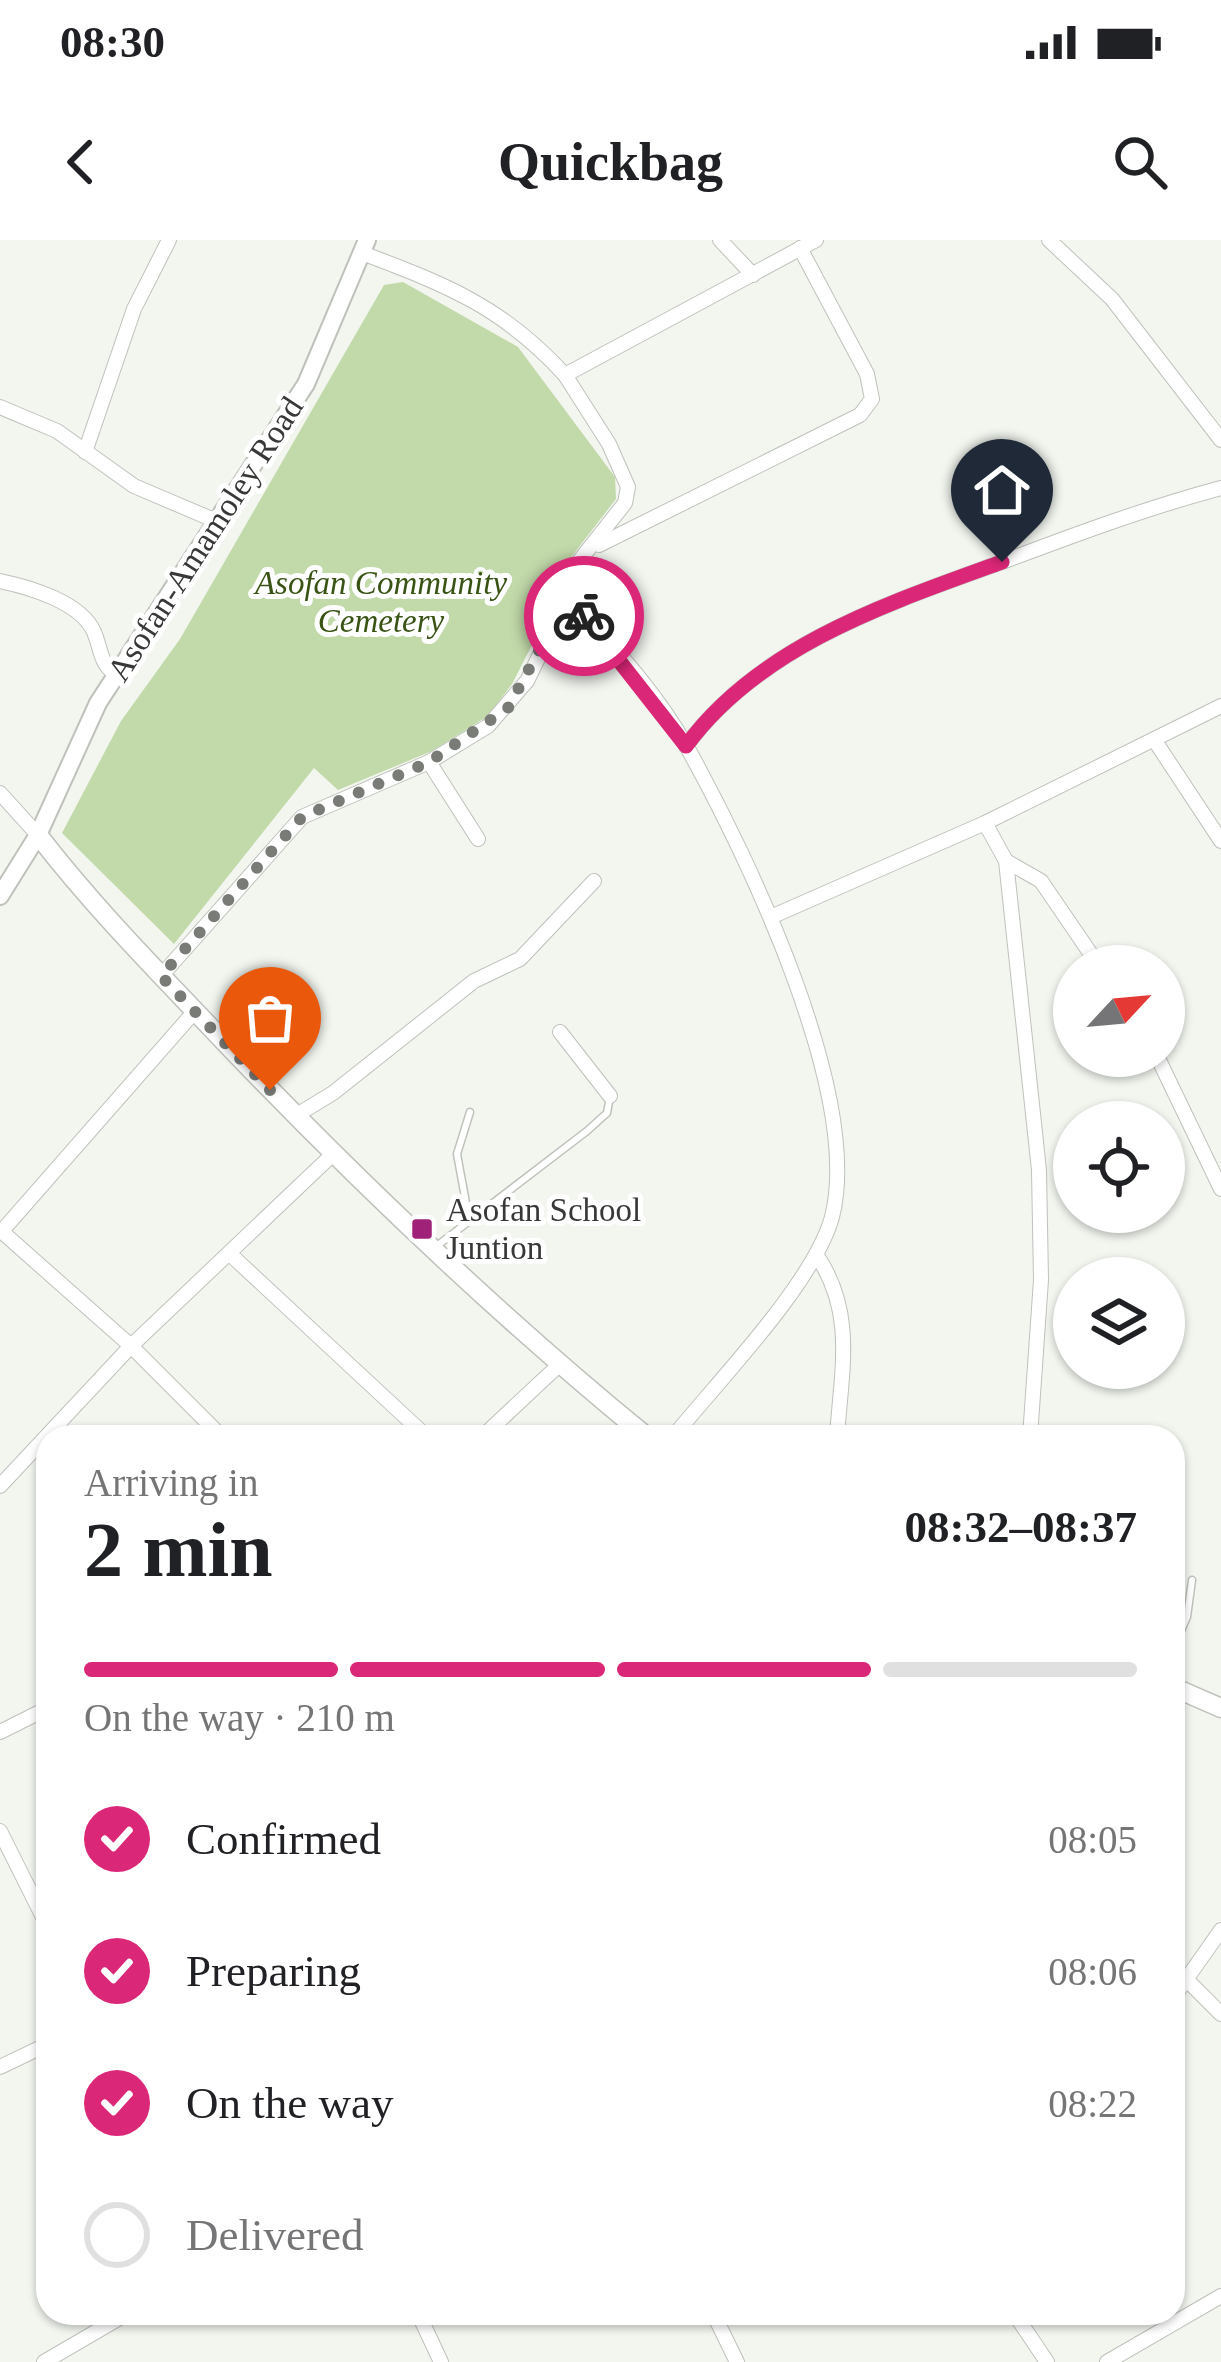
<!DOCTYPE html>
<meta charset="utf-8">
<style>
:root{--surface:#fff;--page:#f6f6f6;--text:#202124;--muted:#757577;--line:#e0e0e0;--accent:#db2777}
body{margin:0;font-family:Georgia,serif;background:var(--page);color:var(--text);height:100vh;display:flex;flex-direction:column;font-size:45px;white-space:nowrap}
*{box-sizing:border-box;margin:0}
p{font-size:39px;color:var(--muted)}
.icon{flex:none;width:66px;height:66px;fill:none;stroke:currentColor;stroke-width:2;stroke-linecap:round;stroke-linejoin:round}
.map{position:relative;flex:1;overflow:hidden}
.panel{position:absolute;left:36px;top:1185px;width:1149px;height:900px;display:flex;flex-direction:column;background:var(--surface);border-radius:36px;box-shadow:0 3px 9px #0004}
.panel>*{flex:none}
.needle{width:78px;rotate:64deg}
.tools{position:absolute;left:1053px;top:705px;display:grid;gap:24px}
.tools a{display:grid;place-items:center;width:132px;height:132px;border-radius:50%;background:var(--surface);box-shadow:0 3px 9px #0004;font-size:60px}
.pin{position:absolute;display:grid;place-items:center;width:102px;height:102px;color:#fff;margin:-123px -51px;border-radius:50% 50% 50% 0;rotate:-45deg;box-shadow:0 0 12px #0007}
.pin .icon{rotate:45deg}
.courier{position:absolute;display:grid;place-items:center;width:120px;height:120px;margin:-60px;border:9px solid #db2777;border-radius:50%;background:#fff;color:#222;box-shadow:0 3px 15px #0007}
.headline em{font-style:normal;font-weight:800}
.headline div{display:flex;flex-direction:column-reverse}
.headline{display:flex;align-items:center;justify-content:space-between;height:204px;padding:0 48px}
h1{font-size:78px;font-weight:800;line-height:90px}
.bar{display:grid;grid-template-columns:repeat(4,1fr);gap:18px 12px;align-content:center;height:144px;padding:0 48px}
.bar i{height:15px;border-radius:9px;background:var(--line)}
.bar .selected{background:var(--accent)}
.bar p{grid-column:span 4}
ol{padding:0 48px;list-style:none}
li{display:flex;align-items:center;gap:36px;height:132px}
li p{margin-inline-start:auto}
li .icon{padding:12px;border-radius:50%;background:var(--accent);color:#fff;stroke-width:4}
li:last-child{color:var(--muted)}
li i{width:66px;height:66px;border:6px solid var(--line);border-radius:50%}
.status{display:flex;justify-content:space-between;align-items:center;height:84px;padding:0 60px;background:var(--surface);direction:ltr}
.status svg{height:33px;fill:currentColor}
header{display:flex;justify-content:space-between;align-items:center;height:156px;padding:0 48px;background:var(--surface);font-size:54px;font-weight:800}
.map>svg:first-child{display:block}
</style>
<div class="status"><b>08:30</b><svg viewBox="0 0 49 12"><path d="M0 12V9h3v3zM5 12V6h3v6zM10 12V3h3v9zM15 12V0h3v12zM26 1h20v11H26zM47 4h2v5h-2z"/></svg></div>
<header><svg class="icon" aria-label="back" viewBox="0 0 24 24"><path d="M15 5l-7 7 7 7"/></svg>Quickbag<svg class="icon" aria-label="search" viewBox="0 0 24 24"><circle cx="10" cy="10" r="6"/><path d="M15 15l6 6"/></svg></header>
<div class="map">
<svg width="1221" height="2122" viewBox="0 0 1221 2122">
<rect width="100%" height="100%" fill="#f2f6ef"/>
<polygon fill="#c2daaa" points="403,42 518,107 615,237 616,259 562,329 554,362 512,444 488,476 432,511 338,550 314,528 174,704 62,593 121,481 180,399 384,45"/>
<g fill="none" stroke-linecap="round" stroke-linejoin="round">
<defs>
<g id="service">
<polyline points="469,979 457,914 470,872"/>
<polyline points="438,1005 587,891 607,873 610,856"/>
<polyline points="1173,1409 1187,1377 1192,1340"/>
</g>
<g id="minor">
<polyline points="720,0 753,35"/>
<polyline points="1049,0 1112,59 1221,200"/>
<path d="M 362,13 C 447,45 503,67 565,135"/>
<polyline points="0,167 57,191 134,246 214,280"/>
<polyline points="85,212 134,69 169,0"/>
<polyline points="599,305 860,175 872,159 867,134 800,8"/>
<path d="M 0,341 C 29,347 81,362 94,392 C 102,411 99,422 116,435"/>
<path d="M 567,359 C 611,402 657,454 687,507 C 747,615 863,855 832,977 C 814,1043 718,1141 673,1197"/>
<polyline points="1155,501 1221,601"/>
<path d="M 686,506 C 760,405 889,363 1002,322 C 1074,295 1146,268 1221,248"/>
<polyline points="429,522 478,599"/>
<polyline points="0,553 38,595"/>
<polyline points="985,583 1006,621 1039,930 1041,1040 1030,1197"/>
<polyline points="1006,621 1041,641 1099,726"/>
<polyline points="773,676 985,583 1221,466"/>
<polyline points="161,736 302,577 429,522 488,486 527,441 567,359 580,320 625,263 628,247 609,204 565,135 816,0"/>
<polyline points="560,792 610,856"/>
<polyline points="1157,816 1221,949"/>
<polyline points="295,876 333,853 474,741 520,719 594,641"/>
<polyline points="0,990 131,1106 222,1197"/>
<polyline points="2,991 195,771"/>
<polyline points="232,1016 427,1197"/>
<path d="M 817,1016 C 856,1073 841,1132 837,1197"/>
<polyline points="482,1197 559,1125"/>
<polyline points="0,1246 131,1106 331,916"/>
<polyline points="0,1492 48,1468"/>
<polyline points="0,1591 48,1687"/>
<polyline points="1189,1742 1221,1774"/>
<polyline points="1173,1758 1221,1690"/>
<polyline points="0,1827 48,1804"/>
<polyline points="418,2073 441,2122"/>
<polyline points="713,2073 737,2122"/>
<polyline points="1014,2073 1047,2122"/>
<polyline points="44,2122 128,2073"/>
<polyline points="1107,2122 1221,2056"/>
</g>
<polyline id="tertiary" points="0,656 38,595 98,463 306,144 367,0"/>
<g id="secondary">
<path d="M 38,595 C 92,665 154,728 215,792 C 352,936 493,1071 647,1197"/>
<polyline points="1173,1447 1221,1468"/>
</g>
</defs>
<use href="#service" stroke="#bec2bb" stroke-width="9"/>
<use href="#minor" stroke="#bec2bb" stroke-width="16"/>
<use href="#tertiary" stroke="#bec2bb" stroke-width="20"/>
<use href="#secondary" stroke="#bec2bb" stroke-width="21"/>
<use href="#service" stroke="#fff" stroke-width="6"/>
<use href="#minor" stroke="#fff" stroke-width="14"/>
<use href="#tertiary" stroke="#fff" stroke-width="16"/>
<use href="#secondary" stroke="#fff" stroke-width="18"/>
</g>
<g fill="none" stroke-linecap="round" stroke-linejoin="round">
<polyline stroke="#797b77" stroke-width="12" stroke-dasharray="0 21.6" points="270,850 161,736 302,577 429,522 508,468 567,359 584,376"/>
<path stroke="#db2777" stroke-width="15" d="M 584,376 L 686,506 C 760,405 889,363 1002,322"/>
</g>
<rect fill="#9f2278" stroke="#fff" stroke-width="4.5" x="410" y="977" width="24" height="24" rx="6"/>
<g text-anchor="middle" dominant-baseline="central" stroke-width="10" stroke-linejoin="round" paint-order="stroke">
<g font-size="33" fill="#383937" stroke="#fff">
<text transform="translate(205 299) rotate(-57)">Asofan-Amamoley Road</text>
</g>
<g font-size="33" font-style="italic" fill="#395314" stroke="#fff">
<text x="381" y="343">Asofan Community<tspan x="381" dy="38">Cemetery</tspan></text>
</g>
<g font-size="33" fill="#383937" stroke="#fff" text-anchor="start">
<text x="446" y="970">Asofan School<tspan x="446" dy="38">Juntion</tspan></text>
</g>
</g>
</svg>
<div class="tools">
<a><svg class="needle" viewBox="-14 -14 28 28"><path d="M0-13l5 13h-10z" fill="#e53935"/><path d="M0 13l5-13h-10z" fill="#757577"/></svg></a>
<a><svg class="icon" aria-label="locate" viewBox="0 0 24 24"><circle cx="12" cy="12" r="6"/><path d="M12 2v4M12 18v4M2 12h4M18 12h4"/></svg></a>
<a><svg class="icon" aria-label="layers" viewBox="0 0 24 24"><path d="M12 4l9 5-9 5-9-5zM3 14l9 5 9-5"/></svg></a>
</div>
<div class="pin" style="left:270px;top:850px;background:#ea580c"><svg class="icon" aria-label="bag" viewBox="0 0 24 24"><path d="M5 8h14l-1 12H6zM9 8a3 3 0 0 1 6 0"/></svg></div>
<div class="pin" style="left:1002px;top:322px;background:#1f2937"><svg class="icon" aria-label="home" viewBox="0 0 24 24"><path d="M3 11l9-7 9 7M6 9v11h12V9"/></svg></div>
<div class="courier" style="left:584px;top:376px"><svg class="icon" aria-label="bike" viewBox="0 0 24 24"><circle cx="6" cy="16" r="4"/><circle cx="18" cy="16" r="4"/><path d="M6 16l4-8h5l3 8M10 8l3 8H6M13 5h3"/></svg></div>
<section class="panel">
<div class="headline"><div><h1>2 min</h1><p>Arriving in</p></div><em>08:32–08:37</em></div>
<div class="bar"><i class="selected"></i><i class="selected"></i><i class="selected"></i><i></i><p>On the way · 210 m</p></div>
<ol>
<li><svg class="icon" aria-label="check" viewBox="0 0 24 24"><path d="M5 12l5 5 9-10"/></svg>Confirmed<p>08:05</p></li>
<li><svg class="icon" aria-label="check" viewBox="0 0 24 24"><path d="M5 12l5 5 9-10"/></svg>Preparing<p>08:06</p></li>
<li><svg class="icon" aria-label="check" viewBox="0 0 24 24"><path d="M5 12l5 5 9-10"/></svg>On the way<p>08:22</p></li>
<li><i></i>Delivered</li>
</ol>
</section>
</div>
